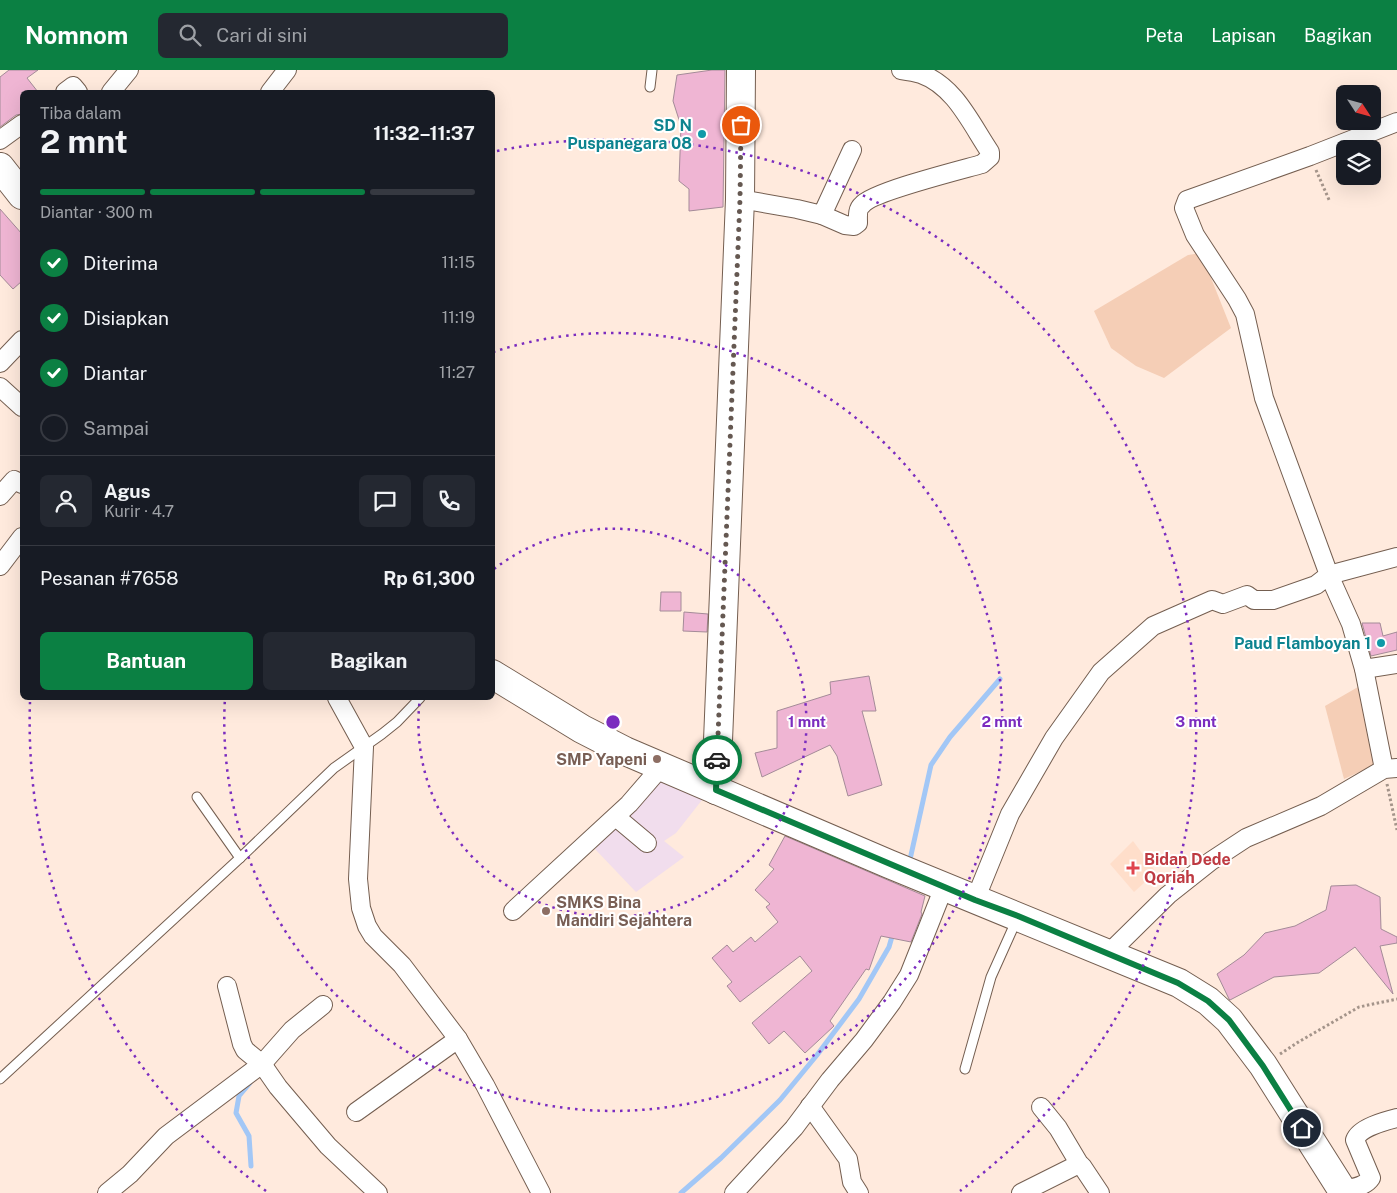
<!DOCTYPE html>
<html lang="id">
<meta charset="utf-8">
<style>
:root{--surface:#171b24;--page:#242831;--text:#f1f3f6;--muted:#9ea1a6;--line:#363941;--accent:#0b8043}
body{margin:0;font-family:"Public Sans",sans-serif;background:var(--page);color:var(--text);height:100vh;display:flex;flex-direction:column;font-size:19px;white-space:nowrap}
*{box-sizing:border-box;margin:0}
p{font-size:16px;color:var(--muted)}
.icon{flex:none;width:28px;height:28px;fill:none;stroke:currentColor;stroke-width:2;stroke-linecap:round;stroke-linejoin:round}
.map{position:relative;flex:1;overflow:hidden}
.panel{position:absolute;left:20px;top:20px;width:475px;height:610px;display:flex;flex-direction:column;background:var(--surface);border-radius:8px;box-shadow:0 5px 20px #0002}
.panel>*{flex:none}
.needle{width:32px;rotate:126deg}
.buttons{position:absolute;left:1336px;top:15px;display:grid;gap:10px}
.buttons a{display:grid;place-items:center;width:45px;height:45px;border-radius:8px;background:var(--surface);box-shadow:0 5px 20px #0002;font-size:25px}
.pin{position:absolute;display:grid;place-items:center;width:42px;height:42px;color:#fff;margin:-21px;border:2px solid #fff;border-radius:50%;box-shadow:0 1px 5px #0007}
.courier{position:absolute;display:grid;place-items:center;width:50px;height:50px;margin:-25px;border:4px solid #0b8043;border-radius:50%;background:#fff;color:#222;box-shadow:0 1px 6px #0007}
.headline em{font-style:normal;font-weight:700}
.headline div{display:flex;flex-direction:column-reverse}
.headline{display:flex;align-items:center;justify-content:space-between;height:85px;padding:0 20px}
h1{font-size:32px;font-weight:700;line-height:38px}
.bar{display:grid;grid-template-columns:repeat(4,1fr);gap:8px 5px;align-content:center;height:60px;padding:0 20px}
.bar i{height:6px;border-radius:4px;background:var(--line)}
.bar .on{background:var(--accent)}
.bar p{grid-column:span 4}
.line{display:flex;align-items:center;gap:12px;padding:0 20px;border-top:1px solid var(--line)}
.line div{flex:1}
.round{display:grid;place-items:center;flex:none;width:52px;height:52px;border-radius:8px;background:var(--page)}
ol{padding:0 20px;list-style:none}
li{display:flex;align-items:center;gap:15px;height:55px}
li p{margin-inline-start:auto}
li .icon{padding:5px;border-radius:50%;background:var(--accent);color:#fff;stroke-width:4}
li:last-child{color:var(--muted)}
li i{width:28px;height:28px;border:2px solid var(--line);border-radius:50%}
.primary-button{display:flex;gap:10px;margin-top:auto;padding:10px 20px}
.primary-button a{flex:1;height:58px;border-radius:8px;background:var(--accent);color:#fff;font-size:20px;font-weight:700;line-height:58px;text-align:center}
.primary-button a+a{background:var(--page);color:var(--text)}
header{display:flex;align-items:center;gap:30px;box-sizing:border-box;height:70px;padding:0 25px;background:var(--accent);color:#fff}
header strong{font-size:24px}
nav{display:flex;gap:28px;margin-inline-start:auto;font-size:18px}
.search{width:350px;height:45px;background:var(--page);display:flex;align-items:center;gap:12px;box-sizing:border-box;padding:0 18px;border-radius:8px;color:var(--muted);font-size:19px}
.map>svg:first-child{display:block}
</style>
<header>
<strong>Nomnom</strong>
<div class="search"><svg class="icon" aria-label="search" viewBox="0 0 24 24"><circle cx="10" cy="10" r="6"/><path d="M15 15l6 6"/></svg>Cari di sini</div>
<nav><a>Peta</a><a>Lapisan</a><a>Bagikan</a></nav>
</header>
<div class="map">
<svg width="1397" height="1123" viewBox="0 0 1397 1123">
<rect width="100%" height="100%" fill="#ffeadd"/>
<polygon fill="#ffdeca" points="1133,771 1156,802 1134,822 1110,794"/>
<polygon fill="#f1dded" points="666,708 702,730 676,763 664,771 684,787 636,822 595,779 656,713"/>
<g fill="#f5ceb6">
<polygon points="1201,183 1231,258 1164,308 1136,296 1111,278 1094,241 1188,185"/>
<polygon points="1358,617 1377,694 1344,709 1325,636"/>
</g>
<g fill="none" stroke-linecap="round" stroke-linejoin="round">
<g stroke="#a2c7f6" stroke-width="5">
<polyline points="909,794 931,695 950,667 1000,609"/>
<polyline points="250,1013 239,1026 236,1043 249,1066 251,1096"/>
<polyline points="681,1123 721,1088 780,1030 817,985 859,929 889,877 893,863"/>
</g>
</g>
<g fill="#efb5d3" stroke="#a48b98">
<polygon points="9,0 38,0 27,8 38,22 22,22 22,44 16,45 0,57 0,7"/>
<polygon points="712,0 725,0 723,137 689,141 689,119 679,111 681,56 673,31 677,5"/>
<polygon points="0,139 22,164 22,211 13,219 0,205"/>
<polygon points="661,522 681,522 681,541 660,541"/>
<polygon points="684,542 708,544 707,562 683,561"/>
<polygon points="1362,553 1380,553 1383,566 1397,562 1397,580 1371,586"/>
<polygon points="869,606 876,641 862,641 882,715 848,726 837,686 830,675 762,707 755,683 777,678 777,641 831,624 830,612"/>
<polygon points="785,766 925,826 921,842 922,844 911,872 881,866 869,900 866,899 830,951 834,956 805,983 784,961 769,974 752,953 812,901 800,886 740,932 727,916 732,912 712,888 727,875 733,882 751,867 755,872 778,852 766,837 770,834 755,820 774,799 769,795"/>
<polygon points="1356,815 1380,827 1381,859 1397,867 1397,873 1380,876 1393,924 1355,877 1319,903 1274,907 1230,930 1229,929 1217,904 1244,885 1265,863 1295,856 1326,840 1331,816"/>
</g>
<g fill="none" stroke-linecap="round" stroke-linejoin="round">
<defs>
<g id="service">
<polyline points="650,17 652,0"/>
<polyline points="197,727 240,788"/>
<polyline points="965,999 991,907 1017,849"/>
<polyline points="0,1009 240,788 334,698 382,664 397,652 420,628"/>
</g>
<g id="minor">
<polyline points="65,22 73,16 78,22"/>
<polyline points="111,22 129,0"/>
<polyline points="270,22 287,0"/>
<polyline points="0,70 22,54"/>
<polyline points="740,129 797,139 822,145 852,80"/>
<path d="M 822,145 L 845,155 L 854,156 L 858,153 C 858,147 857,139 862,135 C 872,122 961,100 982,94 L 990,87 L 990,82 C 971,54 955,16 921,4 C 915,2 908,1 901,0"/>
<polyline points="0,293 22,270"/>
<polyline points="0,317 22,337"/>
<polyline points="0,426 14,410 22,414"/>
<polyline points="0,496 22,467"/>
<polyline points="1364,599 1397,594"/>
<polyline points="337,628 364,677 358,809 361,838 367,856 373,866 402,895 458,969 485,1015 541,1123"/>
<polyline points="1384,699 1364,599 1351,554 1329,505 1264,328 1245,244 1237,229 1195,165 1184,138 1187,130 1310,86 1397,52"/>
<polyline points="616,747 647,773"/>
<polyline points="975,830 1010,744 1054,668 1101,602 1153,556 1212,530 1223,534 1247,525 1254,530 1273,530 1316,515 1329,505 1397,487"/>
<polyline points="513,841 629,734 661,697"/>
<polyline points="1108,884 1168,825 1211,791 1246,768 1321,736 1384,699 1397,698"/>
<polyline points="227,916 242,974 245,980 262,994 278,1017 328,1076 378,1123"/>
<polyline points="810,1036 848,1089 852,1112 859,1123"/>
<polyline points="1041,1037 1058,1058 1080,1095"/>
<polyline points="356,1042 458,969"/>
<path d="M 1341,1120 C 1352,1118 1365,1117 1371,1108 L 1355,1070 C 1359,1058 1385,1051 1397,1048"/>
<polyline points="107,1123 130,1104 166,1066 262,994 292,960 323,935"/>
<polyline points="734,1123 794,1058 830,1010 864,970 892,932 909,905 944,817"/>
<polyline points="1021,1123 1077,1095 1082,1096 1100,1123"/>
</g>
<g id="primary">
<polyline points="0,97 22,125"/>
<polyline points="492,604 582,659 625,681 889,794 1179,913 1208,931 1229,950 1263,995 1344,1123"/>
<polyline points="716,720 740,129 741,0"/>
</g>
</defs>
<use href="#service" stroke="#745e50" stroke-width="11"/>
<use href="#minor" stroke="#745e50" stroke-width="20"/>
<use href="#primary" stroke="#745e50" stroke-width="30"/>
<g stroke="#a4948a" stroke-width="3" stroke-dasharray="2.5 2.5" stroke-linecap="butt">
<polyline points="1316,100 1330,132"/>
<polyline points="1387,714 1397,760"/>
<polyline points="1280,984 1300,971 1359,937 1397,929"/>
</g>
<use href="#service" stroke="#fff" stroke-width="9"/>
<use href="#minor" stroke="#fff" stroke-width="18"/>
<use href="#primary" stroke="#fff" stroke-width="28"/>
</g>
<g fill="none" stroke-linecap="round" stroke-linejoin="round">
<polyline stroke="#655851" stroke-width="5" stroke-dasharray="0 9" points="717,690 740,129 741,55"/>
<polyline stroke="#0b8043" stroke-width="6" points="717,690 716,720 975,830 1018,846 1178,913 1208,931 1229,950 1263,996 1302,1058"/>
</g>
<g fill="none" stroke="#7b2cbf" stroke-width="2.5" stroke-dasharray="2.5 5">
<path d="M494 499A194 194 0 1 1 420 628"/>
<path d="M493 282A389 389 0 1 1 225 628"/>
<path d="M266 1121A583 583 0 0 1 30 632M497 81A583 583 0 0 1 960 1121"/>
</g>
<g fill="#0f9aa8" stroke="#fff" stroke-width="2">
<circle cx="702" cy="64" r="5"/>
<circle cx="1381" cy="573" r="5"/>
</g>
<g fill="#8d6e63" stroke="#fff" stroke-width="2">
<circle cx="657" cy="689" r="5"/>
<circle cx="546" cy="841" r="5"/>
</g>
<path fill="#e0444e" stroke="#fff" stroke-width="2" d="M1130.5 790.5h5v5h5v5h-5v5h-5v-5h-5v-5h5z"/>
<g text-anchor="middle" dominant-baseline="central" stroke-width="4" stroke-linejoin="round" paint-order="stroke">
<g font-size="16" font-weight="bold" fill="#0d838f" stroke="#fff" text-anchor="end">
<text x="692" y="55">SD N<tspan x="692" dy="18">Puspanegara 08</tspan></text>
<text x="1371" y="573">Paud Flamboyan 1</text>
</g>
<g font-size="16" font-weight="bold" fill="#785e54" stroke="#fff" text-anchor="end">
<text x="647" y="689">SMP Yapeni</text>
<text x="556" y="832" text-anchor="start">SMKS Bina<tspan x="556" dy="18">Mandiri Sejahtera</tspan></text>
</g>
<g font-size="16" font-weight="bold" fill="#be3a42" stroke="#fff" text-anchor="start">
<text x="1144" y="789">Bidan Dede<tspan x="1144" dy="18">Qoriah</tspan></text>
</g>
</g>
<circle cx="613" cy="652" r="8" fill="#7b2cbf" stroke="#fff" stroke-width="2.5"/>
<g font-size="15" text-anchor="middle" font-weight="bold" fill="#7b2cbf" stroke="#fff" stroke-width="4" stroke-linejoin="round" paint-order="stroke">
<text x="807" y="657">1 mnt</text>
<text x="1002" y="657">2 mnt</text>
<text x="1196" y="657">3 mnt</text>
</g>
</svg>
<div class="buttons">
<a><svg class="needle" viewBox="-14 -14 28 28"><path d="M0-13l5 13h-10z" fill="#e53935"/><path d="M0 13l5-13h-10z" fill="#9ea1a6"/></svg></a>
<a><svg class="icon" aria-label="layers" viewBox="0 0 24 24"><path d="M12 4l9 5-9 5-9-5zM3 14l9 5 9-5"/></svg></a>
</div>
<div class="pin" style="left:741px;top:55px;background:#ea580c"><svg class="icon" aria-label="bag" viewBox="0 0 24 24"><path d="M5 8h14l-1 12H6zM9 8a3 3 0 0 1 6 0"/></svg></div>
<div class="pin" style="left:1302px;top:1058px;background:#1f2937"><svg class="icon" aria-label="home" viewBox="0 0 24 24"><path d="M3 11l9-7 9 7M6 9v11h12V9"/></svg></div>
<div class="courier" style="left:717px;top:690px"><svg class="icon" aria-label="car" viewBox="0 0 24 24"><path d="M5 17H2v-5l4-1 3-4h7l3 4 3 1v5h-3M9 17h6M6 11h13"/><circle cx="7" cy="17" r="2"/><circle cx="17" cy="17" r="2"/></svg></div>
<section class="panel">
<div class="headline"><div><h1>2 mnt</h1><p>Tiba dalam</p></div><em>11:32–11:37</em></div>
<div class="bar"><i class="on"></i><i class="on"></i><i class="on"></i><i></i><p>Diantar · 300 m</p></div>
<ol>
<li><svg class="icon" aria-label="check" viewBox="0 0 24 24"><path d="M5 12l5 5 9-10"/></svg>Diterima<p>11:15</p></li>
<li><svg class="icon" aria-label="check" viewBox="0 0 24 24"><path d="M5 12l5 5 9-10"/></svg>Disiapkan<p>11:19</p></li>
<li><svg class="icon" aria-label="check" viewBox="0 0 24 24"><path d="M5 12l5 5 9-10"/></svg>Diantar<p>11:27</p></li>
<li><i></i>Sampai</li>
</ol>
<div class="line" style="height:90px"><a class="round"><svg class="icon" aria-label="person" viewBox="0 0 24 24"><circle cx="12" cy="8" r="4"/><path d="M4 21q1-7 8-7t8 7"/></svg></a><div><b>Agus</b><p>Kurir · 4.7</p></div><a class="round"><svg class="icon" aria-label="chat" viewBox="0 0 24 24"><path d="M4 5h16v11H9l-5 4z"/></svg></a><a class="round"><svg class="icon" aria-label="phone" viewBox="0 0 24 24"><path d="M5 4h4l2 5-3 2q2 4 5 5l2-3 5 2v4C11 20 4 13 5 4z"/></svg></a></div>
<div class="line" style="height:65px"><div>Pesanan #7658</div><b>Rp 61,300</b></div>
<div class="primary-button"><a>Bantuan</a><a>Bagikan</a></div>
</section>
</div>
